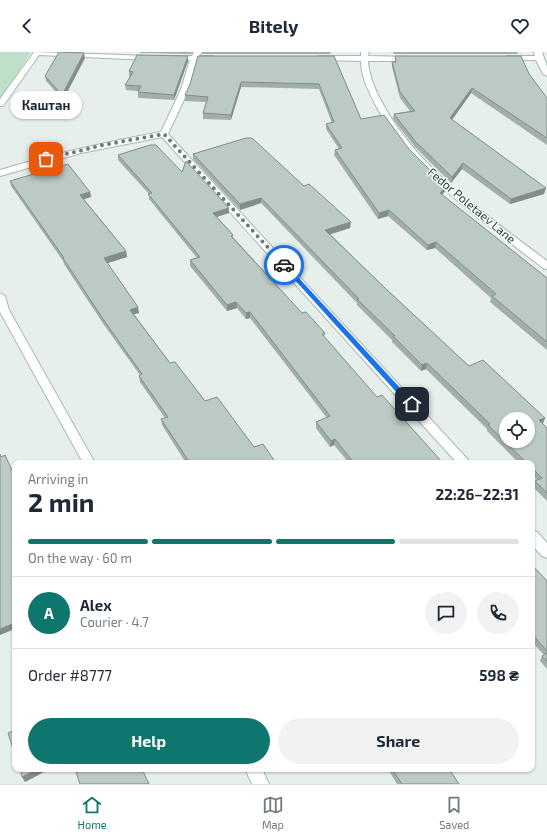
<!DOCTYPE html>
<meta charset="utf-8">
<style>
:root{--surface:#fff;--page:#f2f2f3;--text:#1f2937;--muted:#747a83;--line:#e0e1e3;--accent:#0f766e}
body{margin:0;font-family:"Exo 2",sans-serif;background:var(--page);color:var(--text);height:100vh;display:flex;flex-direction:column;font-size:15px;white-space:nowrap}
*{box-sizing:border-box;margin:0}
p{font-size:13px;color:var(--muted)}
.icon{flex:none;width:22px;height:22px;fill:none;stroke:currentColor;stroke-width:2;stroke-linecap:round;stroke-linejoin:round}
.map{position:relative;flex:1;overflow:hidden}
.drawer{position:absolute;left:12px;top:408px;width:523px;height:312px;display:flex;flex-direction:column;background:var(--surface);border-radius:8px;box-shadow:0 1px 3px #0004}
.drawer>*{flex:none}
.controls{position:absolute;left:499px;top:360px;display:grid;gap:8px}
.controls a{display:grid;place-items:center;width:36px;height:36px;border-radius:50%;background:var(--surface);box-shadow:0 1px 3px #0004;font-size:20px}
.pin{position:absolute;display:grid;place-items:center;width:34px;height:34px;color:#fff;margin:-17px;border-radius:8px;box-shadow:0 2px 6px #0006}
.courier{position:absolute;display:grid;place-items:center;width:40px;height:40px;margin:-20px;border:3px solid #1a73e8;border-radius:50%;background:#fff;color:#222;box-shadow:0 1px 5px #0007}
.bubble{position:absolute;height:28px;border-radius:14px;background:var(--surface);box-shadow:0 1px 3px #0004;font-size:13px;font-weight:700;line-height:28px;text-align:center}
.head em{font-style:normal;font-weight:700}
.head div{display:flex;flex-direction:column-reverse}
.head{display:flex;align-items:center;justify-content:space-between;height:68px;padding:0 16px}
h1{font-size:26px;font-weight:700;line-height:30px}
.bar{display:grid;grid-template-columns:repeat(4,1fr);gap:6px 4px;align-content:center;height:48px;padding:0 16px}
.bar i{height:5px;border-radius:3px;background:var(--line)}
.bar .active{background:var(--accent)}
.bar p{grid-column:span 4}
.line{display:flex;align-items:center;gap:10px;padding:0 16px;border-top:1px solid var(--line)}
.line div{flex:1}
.round{display:grid;place-items:center;flex:none;width:42px;height:42px;border-radius:21px;background:var(--page)}
.button{display:flex;gap:8px;margin-top:auto;padding:8px 16px}
.button a{flex:1;height:46px;border-radius:24px;background:var(--accent);color:#fff;font-size:16px;font-weight:700;line-height:46px;text-align:center}
.button a+a{background:var(--page);color:var(--text)}
header{display:flex;justify-content:space-between;align-items:center;height:52px;padding:0 16px;background:var(--surface);font-size:18px;font-weight:700}
.tabs{display:flex;justify-content:space-around;align-items:center;height:56px;border-top:1px solid var(--line);background:var(--surface);font-size:11px;color:var(--muted)}
.tabs a{display:grid;justify-items:center;gap:2px}
.tabs .active{color:var(--accent)}
.map>svg:first-child{display:block}
</style>
<header><svg class="icon" aria-label="back" viewBox="0 0 24 24"><path d="M15 5l-7 7 7 7"/></svg>Bitely<svg class="icon" aria-label="heart" viewBox="0 0 24 24"><path d="M12 20l-8-8c-3-5 5-10 8-4 3-6 11-1 8 4z"/></svg></header>
<div class="map">
<svg width="547" height="732" viewBox="0 0 547 732">
<rect width="100%" height="100%" fill="#e6efeb"/>
<polygon fill="#bfe0c8" points="0,0 31,0 0,49"/>
<g fill="none" stroke-linecap="round" stroke-linejoin="round">
<defs>
<polygon id="lane" points="0,241 5,244 9,258 8,260 0,260"/>
<g id="street">
<polygon points="34,0 150,4 154,6 150,8 39,3 3,54 0,54 0,47"/>
<path d="M 194,0 L 202,0 L 199,4 L 212,4 L 216,6 L 212,8 L 197,8 L 189,37 L 168,82 L 471,411 L 457,411 L 162,85 L 81,101 L 0,124 L 0,118 C 53,102 106,90 161,80 L 181,37 L 190,8 L 173,8 L 169,6 L 173,4 L 192,4 Z"/>
<path d="M 361,0 L 369,0 L 368,4 L 413,5 L 414,7 L 410,9 L 368,9 C 369,25 376,40 384,54 C 421,120 488,164 547,209 L 547,217 L 543,216 C 483,169 414,123 376,54 C 369,40 361,25 361,9 L 319,8 L 315,6 L 319,4 L 361,4 Z"/>
<polygon points="534,0 542,0 547,15 547,24 543,22 536,8 507,8 503,6 507,4 535,4"/>
<polygon points="532,478 537,480 547,491 547,506 542,504 532,493"/>
</g>
<g id="secondary">
<polygon points="0,252 4,253 9,258 95,411 83,411 0,260"/>
<polygon points="245,717 262,717 269,732 252,732"/>
</g>
</defs>
<use href="#lane" stroke="#a8b8b2" stroke-width="2"/>
<use href="#street" stroke="#a8b8b2" stroke-width="2"/>
<use href="#secondary" stroke="#a4bbb3" stroke-width="2"/>
<use href="#lane" fill="#fff" fill-rule="evenodd"/>
<use href="#street" fill="#fff" fill-rule="evenodd"/>
<use href="#secondary" fill="#fff" fill-rule="evenodd"/>
</g>
<g fill="#a1aea9">
<polygon points="140,0 193,0 191,2 140,1"/>
<polygon points="202,0 331,0 330,2 202,2"/>
<polygon points="393,0 518,0 517,2 394,2"/>
<polygon points="334,4 361,67 409,97 446,134 445,139 442,143 547,226 547,298 490,250 491,246 435,196 427,198 388,164 378,167 334,103 335,98 339,97 326,77 326,72 332,71 319,37 241,35 231,68 203,67 203,61 206,50 185,49 185,43"/>
<polygon points="395,4 529,22 547,46 547,93 471,41 452,68 544,142 510,152 462,117 451,131 415,95 393,67 394,62 410,59 400,46 392,15 392,10 395,10"/>
<polygon points="85,6 63,48 46,29 45,24"/>
<polygon points="188,9 174,48 138,46 138,39 126,38 125,33 130,25 129,25 129,19"/>
<polygon points="193,102 304,134 351,170 350,176 330,182 385,236 469,314 545,366 543,371 542,372 547,376 547,449 533,435 535,429 537,428 532,424 532,411 519,411 487,379 487,377 426,317 421,319 392,290 392,288 357,253 357,251 261,151 240,158 193,107"/>
<polygon points="118,103 182,120 229,156 229,161 217,165 233,183 233,185 302,261 325,281 324,285 377,345 443,411 349,411 334,393 330,395 316,376 316,370 327,366 250,266 246,267 237,256 227,259 190,214 190,208 197,206 149,147 149,142 118,108"/>
<polygon points="10,129 90,140 91,145 84,147 126,199 127,205 107,211 139,261 134,262 170,311 205,349 254,395 276,411 186,411 162,373 161,367 165,366 140,330 139,324 140,323 104,273 64,212 63,209 11,134"/>
<polygon points="532,513 547,529 547,617 540,609 542,604 544,603 532,590"/>
<polygon points="388,717 449,717 459,732 397,732"/>
</g>
<g fill="#838d89">
<polygon points="84,1 85,6 63,48 62,43"/>
<polygon points="188,4 188,9 174,48 174,43"/>
<polygon points="241,30 241,35 231,68 231,63"/>
<polygon points="472,36 471,41 449,72 450,66"/>
<polygon points="463,111 462,117 451,131 452,125"/>
<polygon points="446,134 445,139 439,147 440,141"/>
<polygon points="546,136 544,142 510,152 511,147"/>
<polygon points="90,140 91,145 81,148 80,143"/>
<polygon points="261,146 261,151 240,158 240,152"/>
<polygon points="229,156 229,161 213,166 213,161"/>
<polygon points="389,158 388,164 378,167 379,161"/>
<polygon points="351,170 350,176 325,184 325,178"/>
<polygon points="436,190 435,196 427,198 428,193"/>
<polygon points="126,199 127,205 105,212 104,206"/>
<polygon points="236,250 237,256 227,259 227,253"/>
<polygon points="138,255 139,261 131,263 130,258"/>
<polygon points="250,260 250,266 246,267 246,261"/>
<polygon points="427,311 426,317 421,319 422,313"/>
<polygon points="545,366 543,371 537,374 539,368"/>
<polygon points="335,387 334,393 330,395 331,389"/>
<polygon points="15,571 15,577 0,583 0,577"/>
<polygon points="38,717 50,717 25,730 22,725"/>
</g>
<g fill="#bbcac4" stroke="#838d89" fill-rule="evenodd">
<polygon points="59,0 84,1 62,43 45,24"/>
<polygon points="137,3 188,4 174,43 138,40 141,34 125,33 133,20 129,19"/>
<polygon points="198,4 334,4 361,67 384,63 409,97 446,134 440,141 547,226 547,290 492,244 496,242 436,190 428,193 389,158 379,161 335,98 342,96 326,72 334,70 319,32 241,30 231,63 203,61 208,45 185,43 190,32"/>
<polygon points="395,4 521,4 529,22 547,46 547,86 472,36 450,66 546,136 511,147 463,111 452,125 415,89 394,62 415,59 400,40 392,10 396,10"/>
<path d="M 246,86 L 252,86 L 304,134 L 309,132 L 351,170 L 325,178 L 385,236 L 469,314 L 483,308 L 545,366 L 539,368 L 547,376 L 547,441 L 535,429 L 542,426 L 532,416 L 532,411 L 527,411 L 488,373 L 490,372 L 427,311 L 422,313 L 393,284 L 395,284 L 357,247 L 359,247 L 261,146 L 240,152 L 193,102 ZM 506,367 L 528,367 L 528,389 L 506,389 Z"/>
<polygon points="150,93 156,93 182,120 186,109 229,156 213,161 233,183 231,184 302,261 306,260 325,281 322,282 377,345 382,343 443,411 354,411 335,387 331,389 316,370 330,364 250,260 246,261 236,250 227,253 190,208 200,205 148,142 152,141 118,103"/>
<polygon points="68,112 90,140 80,143 126,199 104,206 138,255 130,258 170,311 175,310 205,349 217,345 254,395 263,392 276,411 190,411 161,367 168,365 139,324 142,322 103,267 63,206 64,206 10,129"/>
<polygon points="0,402 1,405 5,403 15,425 15,571 0,577"/>
<polygon points="532,513 547,529 547,599 532,582"/>
<polygon points="547,601 547,609 542,604"/>
<polygon points="15,678 15,703 8,681"/>
<polygon points="20,717 38,717 22,725"/>
<polygon points="75,717 142,717 149,732 80,732"/>
<polygon points="392,717 449,717 459,732 402,732"/>
</g>
<polygon fill="#1a73e8" points="283,212 286,212 414,351 414,354 409,354 283,215"/>
<g fill="none" stroke-linecap="round" stroke-linejoin="round">
<polyline stroke="#687f78" stroke-width="4" stroke-dasharray="0 7.2" points="46,107 103,93 164,82 284,213"/>
</g>
<g text-anchor="middle" dominant-baseline="central" stroke-width="3" stroke-linejoin="round" paint-order="stroke">
<g font-size="12" fill="#24423a" stroke="#f7fbf9">
<text transform="translate(472 153) rotate(40)">Fedor Poletaev Lane</text>
</g>
</g>
</svg>
<div class="controls">
<a><svg class="icon" aria-label="locate" viewBox="0 0 24 24"><circle cx="12" cy="12" r="6"/><path d="M12 2v4M12 18v4M2 12h4M18 12h4"/></svg></a>
</div>
<div class="pin" style="left:46px;top:107px;background:#ea580c"><svg class="icon" aria-label="bag" viewBox="0 0 24 24"><path d="M5 8h14l-1 12H6zM9 8a3 3 0 0 1 6 0"/></svg></div>
<div class="pin" style="left:412px;top:352px;background:#1f2937"><svg class="icon" aria-label="home" viewBox="0 0 24 24"><path d="M3 11l9-7 9 7M6 9v11h12V9"/></svg></div>
<div class="courier" style="left:284px;top:213px"><svg class="icon" aria-label="car" viewBox="0 0 24 24"><path d="M5 17H2v-5l4-1 3-4h7l3 4 3 1v5h-3M9 17h6M6 11h13"/><circle cx="7" cy="17" r="2"/><circle cx="17" cy="17" r="2"/></svg></div>
<div class="bubble" style="left:10px;top:39px;width:72px">Каштан</div>
<section class="drawer">
<div class="head"><div><h1>2 min</h1><p>Arriving in</p></div><em>22:26–22:31</em></div>
<div class="bar"><i class="active"></i><i class="active"></i><i class="active"></i><i></i><p>On the way · 60 m</p></div>
<div class="line" style="height:72px"><b class="round" style="background:var(--accent);color:#fff">A</b><div><b>Alex</b><p>Courier · 4.7</p></div><a class="round"><svg class="icon" aria-label="chat" viewBox="0 0 24 24"><path d="M4 5h16v11H9l-5 4z"/></svg></a><a class="round"><svg class="icon" aria-label="phone" viewBox="0 0 24 24"><path d="M5 4h4l2 5-3 2q2 4 5 5l2-3 5 2v4C11 20 4 13 5 4z"/></svg></a></div>
<div class="line" style="height:52px"><div>Order #8777</div><b>598 ₴</b></div>
<div class="button"><a>Help</a><a>Share</a></div>
</section>
</div>
<nav class="tabs">
<a class="active"><svg class="icon" aria-label="home" viewBox="0 0 24 24"><path d="M3 11l9-7 9 7M6 9v11h12V9"/></svg>Home</a>
<a><svg class="icon" aria-label="map" viewBox="0 0 24 24"><path d="M3 6l6-2 6 2 6-2v14l-6 2-6-2-6 2zM9 4v14M15 6v14"/></svg>Map</a>
<a><svg class="icon" aria-label="saved" viewBox="0 0 24 24"><path d="M7 4h10v16l-5-4-5 4z"/></svg>Saved</a>
</nav>
